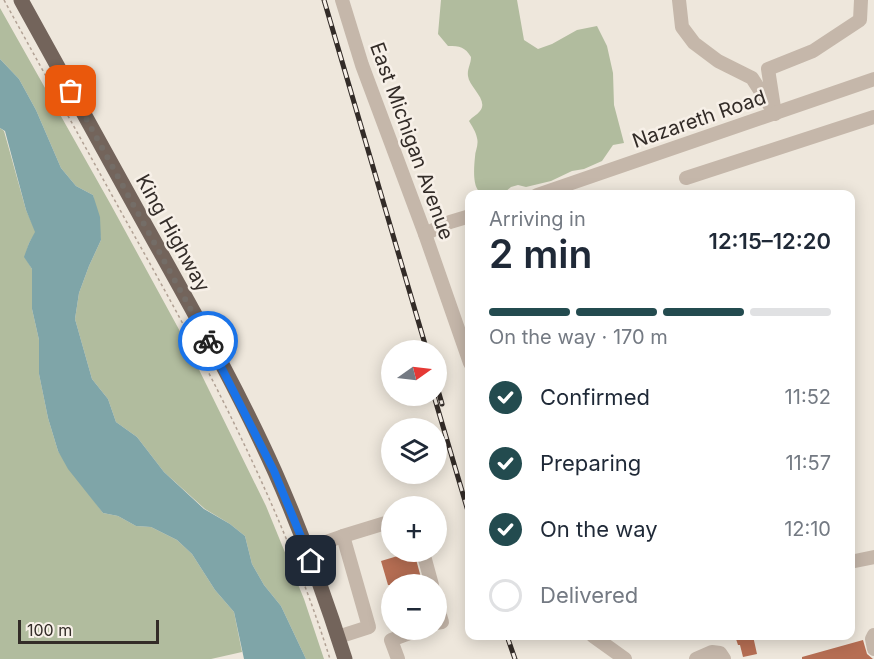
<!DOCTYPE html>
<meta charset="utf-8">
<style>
:root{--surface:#fff;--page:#f6f6f7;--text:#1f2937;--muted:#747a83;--line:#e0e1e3;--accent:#234b4f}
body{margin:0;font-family:Inter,sans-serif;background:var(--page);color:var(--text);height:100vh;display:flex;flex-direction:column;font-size:22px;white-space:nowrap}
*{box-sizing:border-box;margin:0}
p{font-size:20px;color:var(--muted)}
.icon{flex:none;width:33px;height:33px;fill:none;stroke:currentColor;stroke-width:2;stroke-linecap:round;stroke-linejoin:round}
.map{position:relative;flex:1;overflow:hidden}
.side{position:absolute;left:465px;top:190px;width:390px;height:450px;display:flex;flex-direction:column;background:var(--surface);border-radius:12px;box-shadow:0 3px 15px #0003}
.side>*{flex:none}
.needle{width:39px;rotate:76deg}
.fabs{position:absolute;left:381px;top:340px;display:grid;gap:12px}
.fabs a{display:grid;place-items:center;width:66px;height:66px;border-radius:50%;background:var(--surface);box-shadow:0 3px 15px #0003;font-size:30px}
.scale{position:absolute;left:18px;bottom:15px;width:141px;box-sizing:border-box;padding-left:6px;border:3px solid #332c28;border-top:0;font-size:16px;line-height:21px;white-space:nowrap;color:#332c28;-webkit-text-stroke:4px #f7f0e8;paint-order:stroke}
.pin{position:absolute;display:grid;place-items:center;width:51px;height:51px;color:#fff;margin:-26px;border-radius:12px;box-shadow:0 3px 9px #0006}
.courier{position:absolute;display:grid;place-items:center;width:60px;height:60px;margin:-30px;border:4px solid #1a73e8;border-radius:50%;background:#fff;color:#222;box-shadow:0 2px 8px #0007}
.headline em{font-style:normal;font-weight:600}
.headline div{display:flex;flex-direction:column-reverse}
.headline{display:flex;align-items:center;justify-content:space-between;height:102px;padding:0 24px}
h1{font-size:39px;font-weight:600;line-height:45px}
.bar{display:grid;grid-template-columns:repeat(4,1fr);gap:9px 6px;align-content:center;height:72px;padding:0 24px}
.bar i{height:8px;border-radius:4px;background:var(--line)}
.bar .current{background:var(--accent)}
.bar p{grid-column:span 4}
ol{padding:0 24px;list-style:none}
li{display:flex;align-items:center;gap:18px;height:66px}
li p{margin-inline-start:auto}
li .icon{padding:6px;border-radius:50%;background:var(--accent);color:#fff;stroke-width:4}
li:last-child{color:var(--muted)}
li i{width:33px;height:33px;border:3px solid var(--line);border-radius:50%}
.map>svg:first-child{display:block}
</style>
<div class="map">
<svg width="874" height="659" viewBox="0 0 874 659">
<rect width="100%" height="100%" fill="#eee7dc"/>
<g fill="#b1bc9e">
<path d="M 441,0 L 517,0 L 524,40 L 538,49 L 552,44 L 577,30 L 597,26 L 607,46 L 613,73 L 614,105 L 624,143 L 613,145 L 602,161 L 584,169 L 572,171 L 551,181 L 526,187 L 518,185 L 511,187 L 504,193 L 498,191 C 472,204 473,176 475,157 C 475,151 479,145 477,138 C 476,132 472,126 469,121 C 472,117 477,115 480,111 C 489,100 469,87 468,76 C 467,69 471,64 471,57 C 465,47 460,46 448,46 L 438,34 Z"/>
<polygon points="0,8 111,205 182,335 266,506 304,599 324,659 306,659 281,606 264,585 252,564 245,536 230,524 205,509 164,472 137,437 116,422 108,399 92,379 75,319 79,293 89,266 101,240 93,195 76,186 61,168 36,110 19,79 0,59"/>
<polygon points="0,128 4,131 26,210 36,232 29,243 25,257 32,269 32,309 39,340 39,374 48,418 58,451 103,513 118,516 136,526 151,527 177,540 192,554 215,590 234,612 242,652 211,659 0,659"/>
</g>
<polygon fill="#7fa5a8" points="0,59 19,79 36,110 61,168 76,186 93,195 100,217 101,240 89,266 79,293 75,319 92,379 108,399 116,422 137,437 164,472 204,509 230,524 245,536 252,564 264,585 281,606 306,659 244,659 234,612 215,590 192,554 177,540 151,527 136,526 118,516 103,513 68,469 58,451 48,418 39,374 39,340 32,309 32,269 24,257 29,243 35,232 26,210 5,131 0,128"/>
<g fill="#b66e53">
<polygon points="411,552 414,552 423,585 388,585 381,561"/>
<polygon points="735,636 753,636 757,654 743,657 740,645 738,645"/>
<polygon points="863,640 867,654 873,659 802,659 802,657"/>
</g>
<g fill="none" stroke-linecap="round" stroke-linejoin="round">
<path stroke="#b1a194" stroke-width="1.5" stroke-dasharray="3 3" stroke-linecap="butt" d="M 4,0 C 44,73 85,146 125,219 C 205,361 281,503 330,659"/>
<g stroke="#c5b7aa" stroke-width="14">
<polyline points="342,0 362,65 425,234 470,363"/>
<polyline points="679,0 682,27 694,43 718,61 752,78 772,109"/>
<polyline points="775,114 768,69 813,51 860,20 861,0"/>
<polyline points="686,178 874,117"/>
<polyline points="537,195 874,79"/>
<polyline points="425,234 450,222 470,216"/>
<polyline points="343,536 392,521"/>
<polyline points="306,549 343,536 369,627 338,637"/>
<polyline points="423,552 432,585"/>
<polyline points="850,562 874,557"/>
<polyline points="436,602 442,622 436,623"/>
<polyline points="874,635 872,639 874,649"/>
<polyline points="593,636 625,659"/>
<polyline points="398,659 391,640 418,630"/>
<polyline points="696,659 712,652 720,653 724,659"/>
</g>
<path stroke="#73645b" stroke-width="15" d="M 21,0 C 62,73 101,146 142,219 C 188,302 236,385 275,472 C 302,533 325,596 345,659"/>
<defs>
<g id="rail">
<polyline points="324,0 427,351"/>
<polyline points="436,383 442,404"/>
<polyline points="434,396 470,518"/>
<polyline points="507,636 515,659"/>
</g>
</defs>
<use href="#rail" stroke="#332c28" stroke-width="5"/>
<use href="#rail" stroke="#f7f0e8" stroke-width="3" stroke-dasharray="9" stroke-linecap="butt"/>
</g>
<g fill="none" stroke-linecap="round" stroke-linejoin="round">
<polyline stroke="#746d67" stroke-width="6" stroke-dasharray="0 10.8" points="71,91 208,341"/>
<polyline stroke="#1a73e8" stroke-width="8" points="208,341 274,471 311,561"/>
</g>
<g text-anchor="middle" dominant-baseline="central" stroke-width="5" stroke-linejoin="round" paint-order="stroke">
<g font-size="20" fill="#332c28" stroke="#f7f0e8">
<text transform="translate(699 119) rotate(-19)">Nazareth Road</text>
<text transform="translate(412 141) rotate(70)">East Michigan Avenue</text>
<text transform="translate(173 233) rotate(61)">King Highway</text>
</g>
</g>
</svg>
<div class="fabs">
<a><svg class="needle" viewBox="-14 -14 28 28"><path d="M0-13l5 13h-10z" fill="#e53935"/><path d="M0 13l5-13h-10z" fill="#747a83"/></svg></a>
<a><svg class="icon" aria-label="layers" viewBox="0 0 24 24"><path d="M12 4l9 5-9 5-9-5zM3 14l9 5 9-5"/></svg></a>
<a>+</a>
<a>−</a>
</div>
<div class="scale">100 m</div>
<div class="pin" style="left:71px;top:91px;background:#ea580c"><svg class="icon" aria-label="bag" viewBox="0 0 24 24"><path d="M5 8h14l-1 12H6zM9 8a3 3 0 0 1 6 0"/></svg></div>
<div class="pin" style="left:311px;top:561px;background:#1f2937"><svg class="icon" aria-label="home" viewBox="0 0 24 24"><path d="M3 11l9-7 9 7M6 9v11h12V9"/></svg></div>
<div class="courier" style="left:208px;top:341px"><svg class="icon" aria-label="bike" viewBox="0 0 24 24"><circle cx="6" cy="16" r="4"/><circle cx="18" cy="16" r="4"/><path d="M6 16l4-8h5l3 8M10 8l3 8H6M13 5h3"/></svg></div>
<section class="side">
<div class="headline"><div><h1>2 min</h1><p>Arriving in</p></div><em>12:15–12:20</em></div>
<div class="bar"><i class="current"></i><i class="current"></i><i class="current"></i><i></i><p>On the way · 170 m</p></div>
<ol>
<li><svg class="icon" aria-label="check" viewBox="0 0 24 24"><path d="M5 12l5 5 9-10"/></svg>Confirmed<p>11:52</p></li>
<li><svg class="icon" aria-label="check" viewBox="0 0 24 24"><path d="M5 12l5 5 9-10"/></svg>Preparing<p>11:57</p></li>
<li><svg class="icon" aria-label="check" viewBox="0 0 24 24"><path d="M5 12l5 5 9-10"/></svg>On the way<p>12:10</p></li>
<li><i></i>Delivered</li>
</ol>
</section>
</div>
